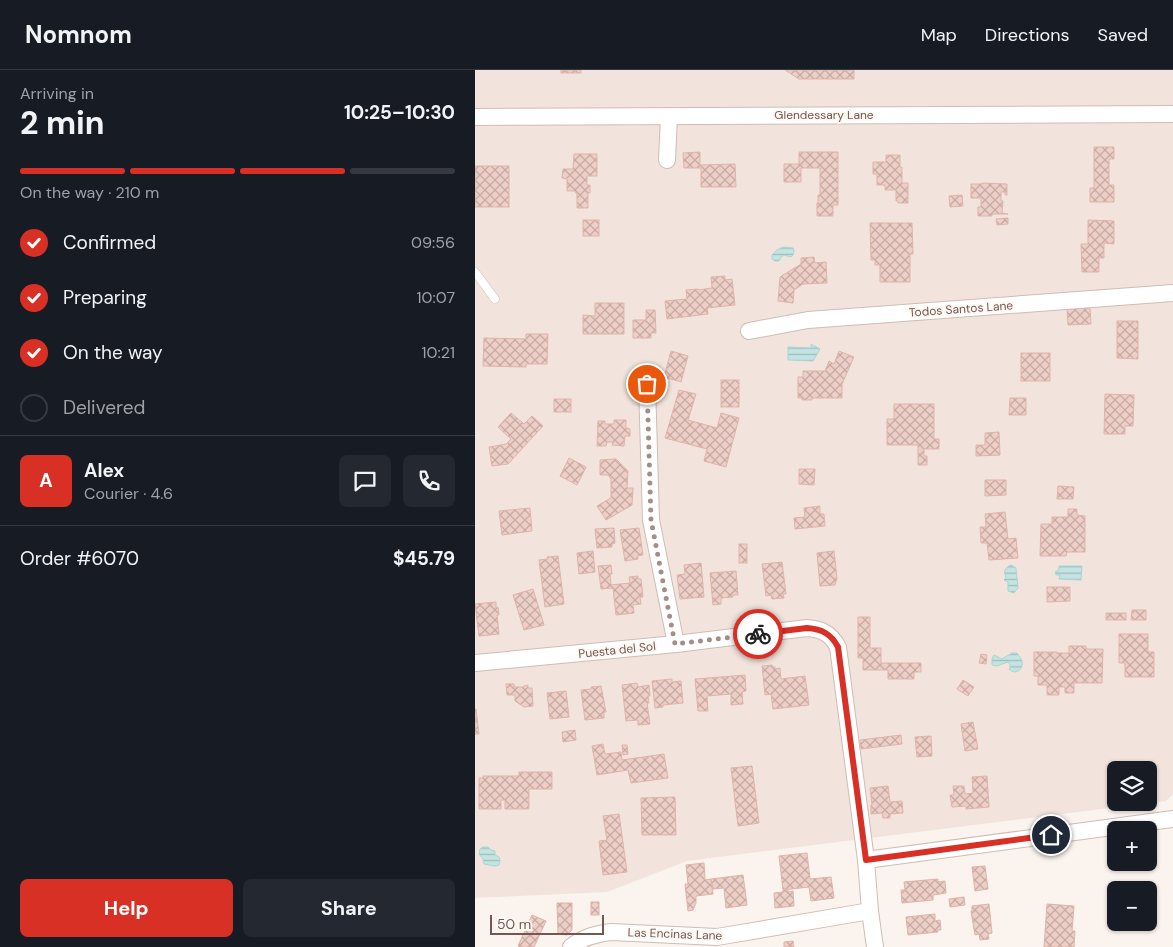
<!DOCTYPE html>
<meta charset="utf-8">
<style>
:root{--surface:#171b24;--page:#242831;--text:#f1f3f6;--muted:#9ea1a6;--line:#363941;--accent:#d93025}
body{margin:0;font-family:"DM Sans",sans-serif;background:var(--page);color:var(--text);height:100vh;display:flex;flex-direction:column;font-size:19px;white-space:nowrap}
*{box-sizing:border-box;margin:0}
p{font-size:16px;color:var(--muted)}
.icon{flex:none;width:28px;height:28px;fill:none;stroke:currentColor;stroke-width:2;stroke-linecap:round;stroke-linejoin:round}
.map{position:relative;flex:1;overflow:hidden}
.side{display:flex;flex-direction:column;background:var(--surface);width:475px}
.side>*{flex:none}
.controls{position:absolute;left:632px;top:691px;display:grid;gap:10px}
.controls a{display:grid;place-items:center;width:50px;height:50px;border-radius:8px;background:var(--surface);box-shadow:0 1px 4px #0004;font-size:25px}
.scale{position:absolute;left:15px;bottom:12px;width:114px;box-sizing:border-box;padding-left:5px;border:2px solid #755751;border-top:0;font-size:14px;line-height:18px;white-space:nowrap;color:#755751;-webkit-text-stroke:4px #fef8f3;paint-order:stroke}
.pin{position:absolute;display:grid;place-items:center;width:42px;height:42px;color:#fff;margin:-21px;border:2px solid #fff;border-radius:50%;box-shadow:0 1px 5px #0007}
.courier{position:absolute;display:grid;place-items:center;width:50px;height:50px;margin:-25px;border:4px solid #d93025;border-radius:50%;background:#fff;color:#222;box-shadow:0 1px 6px #0007}
.overview em{font-style:normal;font-weight:700}
.overview div{display:flex;flex-direction:column-reverse}
.overview{display:flex;align-items:center;justify-content:space-between;height:85px;padding:0 20px}
h1{font-size:32px;font-weight:700;line-height:38px}
.bar{display:grid;grid-template-columns:repeat(4,1fr);gap:8px 5px;align-content:center;height:60px;padding:0 20px}
.bar i{height:6px;border-radius:4px;background:var(--line)}
.bar .on{background:var(--accent)}
.bar p{grid-column:span 4}
.line{display:flex;align-items:center;gap:12px;padding:0 20px;border-top:1px solid var(--line)}
.line div{flex:1}
.round{display:grid;place-items:center;flex:none;width:52px;height:52px;border-radius:8px;background:var(--page)}
ol{padding:0 20px;list-style:none}
li{display:flex;align-items:center;gap:15px;height:55px}
li p{margin-inline-start:auto}
li .icon{padding:5px;border-radius:50%;background:var(--accent);color:#fff;stroke-width:4}
li:last-child{color:var(--muted)}
li i{width:28px;height:28px;border:2px solid var(--line);border-radius:50%}
.cta{display:flex;gap:10px;margin-top:auto;padding:10px 20px}
.cta a{flex:1;height:58px;border-radius:8px;background:var(--accent);color:#fff;font-size:20px;font-weight:700;line-height:58px;text-align:center}
.cta a+a{background:var(--page);color:var(--text)}
header{display:flex;align-items:center;gap:30px;box-sizing:border-box;height:70px;padding:0 25px;background:var(--surface);border-bottom:1px solid var(--line)}
header strong{font-size:24px}
nav{display:flex;gap:28px;margin-inline-start:auto;font-size:18px}
main{display:flex;flex:1;min-height:0}
.map>svg:first-child{display:block}
</style>
<header>
<strong>Nomnom</strong>
<nav><a>Map</a><a>Directions</a><a>Saved</a></nav>
</header>
<main>
<section class="side">
<div class="overview"><div><h1>2 min</h1><p>Arriving in</p></div><em>10:25–10:30</em></div>
<div class="bar"><i class="on"></i><i class="on"></i><i class="on"></i><i></i><p>On the way · 210 m</p></div>
<ol>
<li><svg class="icon" aria-label="check" viewBox="0 0 24 24"><path d="M5 12l5 5 9-10"/></svg>Confirmed<p>09:56</p></li>
<li><svg class="icon" aria-label="check" viewBox="0 0 24 24"><path d="M5 12l5 5 9-10"/></svg>Preparing<p>10:07</p></li>
<li><svg class="icon" aria-label="check" viewBox="0 0 24 24"><path d="M5 12l5 5 9-10"/></svg>On the way<p>10:21</p></li>
<li><i></i>Delivered</li>
</ol>
<div class="line" style="height:90px"><b class="round" style="background:var(--accent);color:#fff">A</b><div><b>Alex</b><p>Courier · 4.6</p></div><a class="round"><svg class="icon" aria-label="chat" viewBox="0 0 24 24"><path d="M4 5h16v11H9l-5 4z"/></svg></a><a class="round"><svg class="icon" aria-label="phone" viewBox="0 0 24 24"><path d="M5 4h4l2 5-3 2q2 4 5 5l2-3 5 2v4C11 20 4 13 5 4z"/></svg></a></div>
<div class="line" style="height:65px"><div>Order #6070</div><b>$45.79</b></div>
<div class="cta"><a>Help</a><a>Share</a></div>
</section>
<div class="map">
<svg width="698" height="877" viewBox="0 0 698 877">
<defs>
<pattern id="water-rules" width="6" height="5" patternUnits="userSpaceOnUse" patternTransform="scale(1.25)"><rect width="6" height="5" fill="#c2e4e2"/><path d="M0 2.5h6" fill="none" stroke="#a2bcba"/></pattern>
<pattern id="building-cross-hatch" width="8" height="8" patternUnits="userSpaceOnUse" patternTransform="scale(1.25)"><rect width="8" height="8" fill="#eecfc7"/><path d="M0 0l8 8M0 8l8-8" fill="none" stroke="#c5aba4"/></pattern>
</defs>
<rect width="100%" height="100%" fill="#fbf3ed"/>
<path fill="#f2e4dc" fill-rule="evenodd" d="M 0,0 L 698,0 L 698,724 L 691,731 L 212,791 L 132,822 L 0,828 ZM 641,700 L 674,700 L 674,732 L 641,732 Z"/>
<g fill="url(#water-rules)" stroke="#a9d5d3">
<polygon points="308,177 318,178 319,180 318,185 316,187 309,185 306,187 304,191 300,191 297,189 297,185 302,180"/>
<polygon points="336,274 345,279 338,291 313,290 313,277 336,278"/>
<path d="M 536,495 L 541,498 L 543,518 L 539,523 L 533,521 L 533,512 L 529,510 L 531,507 C 528,502 530,497 536,495 Z"/>
<polygon points="584,496 607,496 606,510 584,509 585,505 581,505 580,502 584,500"/>
<path d="M 537,583 L 542,583 C 543,585 546,588 547,591 C 549,599 541,606 534,599 L 535,598 L 535,594 L 533,592 L 530,593 L 522,596 L 517,595 L 517,589 L 519,585 L 527,589 Z"/>
<polygon points="8,777 13,777 16,780 20,781 20,785 24,787 25,790 24,795 20,796 9,794 8,789 4,784 5,779"/>
</g>
<g fill="url(#building-cross-hatch)" stroke="#e0b3a9">
<rect x="86" y="0" width="20" height="3"/>
<polygon points="310,0 379,0 379,9 324,9"/>
<polygon points="619,77 639,77 639,89 634,89 634,115 639,115 639,132 615,132 615,118 619,118"/>
<polygon points="225,82 225,95 260,94 261,117 226,117 226,98 209,98 208,83"/>
<polygon points="324,82 363,82 363,135 358,135 358,146 342,146 342,133 343,133 343,125 345,125 345,98 326,98 326,112 309,112 309,94 324,94"/>
<polygon points="99,84 122,84 122,106 112,106 112,115 115,115 115,123 113,123 113,138 102,138 102,125 100,121 92,121 92,109 87,108 88,99 98,99"/>
<polygon points="411,85 425,85 425,97 427,97 427,113 433,113 433,133 423,133 423,131 421,131 421,120 410,120 410,115 402,115 402,104 398,104 398,92 411,92"/>
<rect x="0" y="96" width="34" height="41"/>
<polygon points="507,113 532,114 532,125 530,125 530,122 526,122 526,131 528,131 527,143 533,144 517,144 517,146 503,146 503,137 506,137 506,128 496,128 496,114 507,114"/>
<polygon points="487,125 488,136 475,137 474,126"/>
<polygon points="533,148 533,154 522,155 521,149"/>
<rect x="108" y="150" width="16" height="16"/>
<polygon points="613,150 639,151 639,174 629,173 629,188 624,188 624,202 607,202 606,174 613,174"/>
<polygon points="395,153 437,153 438,184 435,184 435,212 405,212 405,195 400,195 400,190 396,190"/>
<polygon points="339,187 340,193 351,192 352,213 328,214 319,220 318,233 303,231 305,207 326,194 326,188"/>
<polygon points="250,206 250,210 257,209 260,235 232,238 233,244 192,249 190,231 212,229 211,220 223,219 223,220 237,218 236,207"/>
<polygon points="120,233 149,233 149,264 108,264 108,245 120,246"/>
<polygon points="615,238 616,254 593,255 592,239"/>
<polygon points="171,240 180,240 181,263 176,263 176,268 158,268 158,250 171,250"/>
<polygon points="642,251 663,251 663,289 642,288"/>
<polygon points="51,264 73,264 72,294 51,294 51,297 8,296 9,268 51,269"/>
<polygon points="196,281 213,286 206,312 189,307"/>
<polygon points="364,281 379,287 367,314 367,328 337,328 337,330 327,330 327,328 323,328 323,307 328,307 328,301 350,301 354,291 359,294"/>
<rect x="546" y="283" width="29" height="28"/>
<rect x="246" y="310" width="18" height="27"/>
<polygon points="204,320 221,324 213,350 242,358 246,343 264,348 251,397 229,391 232,379 190,368"/>
<polygon points="630,324 659,325 658,356 650,356 650,364 629,364"/>
<polygon points="535,328 551,328 551,345 534,345"/>
<rect x="79" y="329" width="17" height="13"/>
<polygon points="419,334 459,334 459,369 464,369 464,379 449,379 449,386 452,386 452,395 443,395 443,375 412,375 412,349 419,349"/>
<polygon points="36,343 49,354 57,346 68,356 33,394 17,396 14,377 31,374 36,369 23,357"/>
<polygon points="139,350 151,350 151,358 155,359 155,366 150,366 149,376 137,375 138,372 132,372 131,376 122,376 123,351 130,351 130,354 139,354"/>
<polygon points="524,362 525,385 501,386 501,375 510,375 510,363"/>
<polygon points="94,388 111,397 102,415 85,406"/>
<polygon points="141,389 153,401 152,418 158,418 157,435 131,450 122,436 136,428 136,409 133,405 125,405 125,390"/>
<polygon points="324,399 340,399 339,415 324,414"/>
<polygon points="510,410 531,410 531,425 510,426"/>
<polygon points="583,416 599,417 598,429 582,429"/>
<polygon points="345,436 345,444 349,444 350,456 320,459 319,448 330,447 329,438"/>
<polygon points="55,438 57,461 27,465 24,441"/>
<polygon points="593,439 602,439 602,445 610,446 610,482 592,482 591,486 565,486 566,454 577,454 577,447 593,447"/>
<polygon points="530,442 533,469 541,468 543,488 514,490 512,473 506,473 505,457 511,457 510,444"/>
<polygon points="139,458 140,473 137,474 137,477 122,478 120,459"/>
<polygon points="164,458 168,485 162,486 163,489 150,491 145,460"/>
<rect x="264" y="474" width="8" height="19"/>
<polygon points="118,481 120,502 104,504 102,483"/>
<polygon points="359,481 362,508 360,515 345,516 342,483"/>
<polygon points="83,486 89,534 70,537 64,490 73,489 72,487"/>
<polygon points="307,492 311,524 308,524 309,528 297,529 296,525 291,526 287,494"/>
<polygon points="226,493 229,527 205,529 202,505 210,504 209,495"/>
<polygon points="136,495 137,504 135,504 136,515 155,513 154,507 163,506 163,509 166,509 168,527 165,527 166,534 158,535 159,543 141,545 138,518 126,519 123,496"/>
<polygon points="261,501 263,525 257,525 258,527 246,528 246,534 238,535 235,503"/>
<polygon points="572,517 595,517 595,531 572,532"/>
<polygon points="58,519 69,555 49,560 38,525"/>
<polygon points="21,532 21,538 23,537 24,545 22,545 24,564 4,566 0,534"/>
<polygon points="657,540 671,540 671,550 656,550"/>
<rect x="631" y="543" width="20" height="7"/>
<polygon points="383,547 395,547 395,578 406,578 406,593 446,593 446,602 439,602 439,609 413,609 413,600 388,600 388,588 383,588"/>
<polygon points="644,564 673,564 673,582 679,582 679,607 650,607 650,593 644,593"/>
<polygon points="594,576 611,576 611,579 628,579 627,613 599,613 599,623 590,623 590,617 584,617 584,625 572,625 572,615 563,615 563,606 559,606 559,582 582,582 582,583 594,583"/>
<polygon points="506,584 512,585 511,594 504,593"/>
<polygon points="297,595 298,597 300,597 300,599 305,598 306,609 330,606 334,635 298,639 296,624 290,625 287,596"/>
<polygon points="270,605 271,621 267,622 268,634 256,635 256,624 232,626 233,641 223,641 220,609"/>
<polygon points="197,609 197,612 206,611 208,633 188,635 188,637 180,638 177,611"/>
<polygon points="488,610 499,617 493,626 482,619"/>
<polygon points="162,613 163,617 174,615 175,626 173,626 174,633 172,633 175,654 163,655 163,650 151,651 147,615"/>
<polygon points="31,614 39,614 39,617 49,617 49,616 53,615 53,618 57,618 58,636 49,637 40,631 40,625 32,625"/>
<polygon points="126,616 131,642 129,642 129,648 110,650 106,620 116,619 116,617"/>
<polygon points="91,621 94,647 75,649 72,623"/>
<polygon points="0,639 1,639 4,664 0,664"/>
<polygon points="498,652 503,679 490,681 486,654"/>
<polygon points="100,660 101,670 88,672 87,662"/>
<polygon points="426,665 427,674 386,679 385,670"/>
<polygon points="456,666 457,686 442,687 440,667"/>
<polygon points="128,674 130,684 146,682 147,690 189,684 193,708 156,713 153,700 122,705 117,676"/>
<polygon points="147,675 152,675 153,684 148,685"/>
<polygon points="277,696 284,753 263,756 256,698"/>
<polygon points="44,702 77,702 77,719 54,719 54,739 30,739 30,730 26,730 26,739 4,739 4,708 8,708 8,706 44,706"/>
<polygon points="512,706 514,737 491,739 491,736 477,737 475,725 479,725 478,716 489,716 490,724 498,723 497,707"/>
<polygon points="413,716 415,732 427,731 428,743 415,744 415,748 408,748 407,743 396,744 396,735 397,735 395,718"/>
<polygon points="200,727 201,765 167,765 166,728"/>
<polygon points="144,744 152,802 128,805 124,771 132,770 128,746"/>
<polygon points="332,783 335,809 356,807 359,828 336,831 334,817 308,820 304,786"/>
<polygon points="229,793 230,810 236,809 238,824 221,826 221,833 218,840 213,841 210,814 213,814 211,795"/>
<polygon points="510,796 513,819 500,821 497,797"/>
<polygon points="268,805 272,835 251,838 249,818 238,819 236,809"/>
<polygon points="463,809 463,812 470,811 471,823 458,825 458,830 427,833 426,820 430,820 429,812"/>
<polygon points="313,819 313,822 318,821 319,836 300,838 299,823 308,822 308,820"/>
<polygon points="489,827 490,835 475,837 474,829"/>
<rect x="116" y="832" width="8" height="13"/>
<polygon points="82,833 97,833 97,860 92,865 83,864"/>
<polygon points="514,834 517,863 513,864 514,869 505,870 504,864 500,865 496,841 497,841 497,836"/>
<polygon points="572,834 599,836 597,861 600,861 599,877 569,877"/>
<polygon points="460,844 460,851 465,850 466,860 462,860 463,862 433,865 431,847"/>
<polygon points="57,845 71,851 59,877 46,877 43,876"/>
<polygon points="318,871 319,877 309,877 309,872"/>
</g>
<g fill="none" stroke-linecap="round" stroke-linejoin="round">
<defs>
<polyline id="lane" points="0,202 20,229"/>
<g id="street">
<polyline points="0,47 698,44"/>
<polyline points="192,90 194,46"/>
<polyline points="274,261 333,250 698,223"/>
<polyline points="172,314 176,450 201,574"/>
<path d="M 0,593 L 201,574 L 332,558 C 347,559 356,564 363,577 L 391,790 L 395,841 L 400,877"/>
<polyline points="391,790 698,749"/>
<path d="M 96,877 C 108,867 121,864 136,862 L 242,867 L 395,841"/>
</g>
</defs>
<use href="#lane" stroke="#cfbcb5" stroke-width="9"/>
<use href="#street" stroke="#cfbcb5" stroke-width="18"/>
<use href="#lane" stroke="#fff" stroke-width="8"/>
<use href="#street" stroke="#fff" stroke-width="16"/>
</g>
<g fill="none" stroke-linecap="round" stroke-linejoin="round">
<polyline stroke="#a48e88" stroke-width="5" stroke-dasharray="0 9" points="172,314 176,450 200,574 283,564"/>
<path stroke="#d93025" stroke-width="6" d="M 283,564 L 332,558 C 347,559 356,564 363,577 L 391,790 L 576,765"/>
</g>
<g text-anchor="middle" dominant-baseline="central" stroke-width="4" stroke-linejoin="round" paint-order="stroke">
<g font-size="12" fill="#755751" stroke="#fef8f3">
<text x="349" y="45">Glendessary Lane</text>
<text transform="translate(486 239) rotate(-4)">Todos Santos Lane</text>
<text transform="translate(142 580) rotate(-6)">Puesta del Sol</text>
<text transform="translate(200 864) rotate(2)">Las Encinas Lane</text>
</g>
</g>
</svg>
<div class="controls">
<a><svg class="icon" aria-label="layers" viewBox="0 0 24 24"><path d="M12 4l9 5-9 5-9-5zM3 14l9 5 9-5"/></svg></a>
<a>+</a>
<a>−</a>
</div>
<div class="scale">50 m</div>
<div class="pin" style="left:172px;top:314px;background:#ea580c"><svg class="icon" aria-label="bag" viewBox="0 0 24 24"><path d="M5 8h14l-1 12H6zM9 8a3 3 0 0 1 6 0"/></svg></div>
<div class="pin" style="left:576px;top:765px;background:#1f2937"><svg class="icon" aria-label="home" viewBox="0 0 24 24"><path d="M3 11l9-7 9 7M6 9v11h12V9"/></svg></div>
<div class="courier" style="left:283px;top:564px"><svg class="icon" aria-label="bike" viewBox="0 0 24 24"><circle cx="6" cy="16" r="4"/><circle cx="18" cy="16" r="4"/><path d="M6 16l4-8h5l3 8M10 8l3 8H6M13 5h3"/></svg></div>
</div>
</main>
